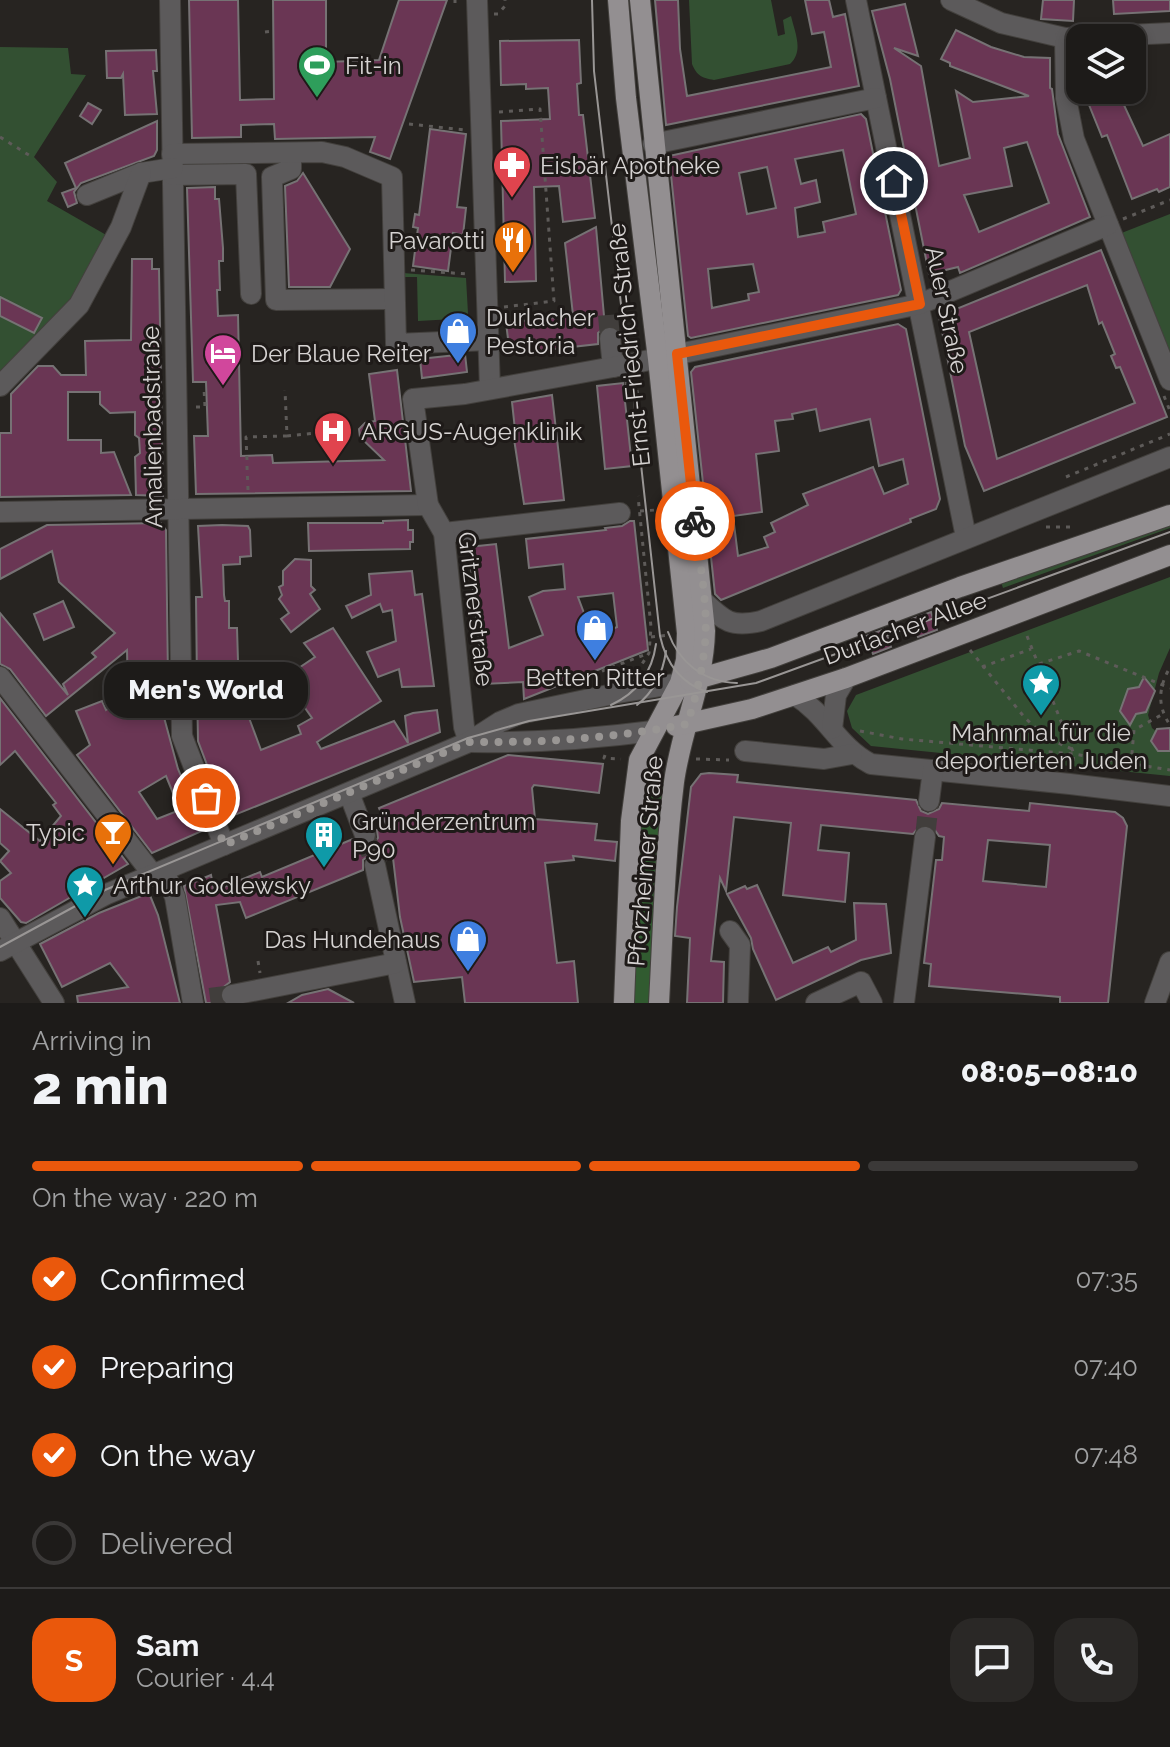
<!DOCTYPE html>
<meta charset="utf-8">
<style>
:root{--surface:#1d1b19;--page:#2a2826;--text:#f1f3f6;--muted:#a0a1a2;--line:#3b3938;--accent:#ea580c}
body{margin:0;font-family:Raleway,sans-serif;background:var(--page);color:var(--text);height:100vh;display:flex;flex-direction:column;font-size:30px;white-space:nowrap}
*{box-sizing:border-box;margin:0}
p{font-size:26px;color:var(--muted)}
.icon{flex:none;width:44px;height:44px;fill:none;stroke:currentColor;stroke-width:2;stroke-linecap:round;stroke-linejoin:round}
.map{position:relative;height:1003px;overflow:hidden}
.drawer{display:flex;flex-direction:column;background:var(--surface);flex:1}
.drawer>*{flex:none}
.buttons{position:absolute;left:1066px;top:24px;display:grid;gap:16px}
.buttons a{display:grid;place-items:center;width:80px;height:80px;border-radius:16px;background:var(--surface);box-shadow:0 4px 12px #0003,0 0 0 2px var(--line);font-size:40px}
.pin{position:absolute;display:grid;place-items:center;width:68px;height:68px;color:#fff;margin:-34px;border:4px solid #fff;border-radius:50%;box-shadow:0 2px 8px #0007}
.courier{position:absolute;display:grid;place-items:center;width:80px;height:80px;margin:-40px;border:6px solid #ea580c;border-radius:50%;background:#fff;color:#222;box-shadow:0 2px 10px #0007}
.bubble{position:absolute;height:56px;border-radius:24px;background:var(--surface);box-shadow:0 4px 12px #0003,0 0 0 2px var(--line);font-size:26px;font-weight:800;line-height:56px;text-align:center}
.summary em{font-style:normal;font-weight:800}
.summary div{display:flex;flex-direction:column-reverse}
.summary{display:flex;align-items:center;justify-content:space-between;height:136px;padding:0 32px}
h1{font-size:52px;font-weight:800;line-height:60px}
.bar{display:grid;grid-template-columns:repeat(4,1fr);gap:12px 8px;align-content:center;height:96px;padding:0 32px}
.bar i{height:10px;border-radius:6px;background:var(--line)}
.bar .on{background:var(--accent)}
.bar p{grid-column:span 4}
.line{display:flex;align-items:center;gap:20px;padding:0 32px;border-top:2px solid var(--line)}
.line div{flex:1}
.round{display:grid;place-items:center;flex:none;width:84px;height:84px;border-radius:24px;background:var(--page)}
ol{padding:0 32px;list-style:none}
li{display:flex;align-items:center;gap:24px;height:88px}
li p{margin-inline-start:auto}
li .icon{padding:8px;border-radius:50%;background:var(--accent);color:#fff;stroke-width:4}
li:last-child{color:var(--muted)}
li i{width:44px;height:44px;border:4px solid var(--line);border-radius:50%}
.map>svg:first-child{display:block}
</style>
<div class="map">
<svg width="1170" height="1003" viewBox="0 0 1170 1003">
<rect width="100%" height="100%" fill="#272421"/>
<g fill="#335032">
<path d="M 689,0 L 771,0 L 778,36 L 785,34 L 783,20 L 791,16 C 795,33 804,51 790,64 L 714,80 C 702,78 697,76 692,64 Z"/>
<polygon points="0,47 68,48 71,74 86,75 34,157 57,182 47,201 108,236 72,304 0,377"/>
<polygon points="1170,214 1170,365 1119,234"/>
<polygon points="403,273 466,278 469,331 455,332 454,319 418,321 417,277 403,277"/>
<polygon points="1170,523 1170,528 1003,588 1001,582"/>
<polygon points="1170,577 1170,648 1159,673 1148,715 1152,728 1170,743 1170,776 871,746 852,728 847,711 856,695"/>
</g>
<polygon fill="#315b30" points="640,777 669,777 656,1003 627,1003"/>
<g fill="#6a3654" stroke="#767274" stroke-width="2" fill-rule="evenodd">
<polygon points="189,0 238,0 240,100 274,99 273,0 326,0 326,62 379,60 399,0 447,0 390,159 370,152 375,137 275,139 274,124 241,125 241,137 192,138"/>
<polygon points="655,0 678,0 680,49 687,96 831,67 824,32 812,34 805,0 829,0 833,17 845,14 859,86 666,125"/>
<polygon points="1043,0 1074,0 1073,21 1041,19"/>
<polygon points="1113,0 1170,0 1170,11 1114,14"/>
<path d="M 905,4 L 918,56 L 894,48 L 921,66 L 939,166 L 970,158 L 956,91 L 973,102 L 1029,96 L 950,66 L 950,63 L 941,59 L 956,30 L 991,47 L 1024,57 L 1050,58 L 1050,88 L 1052,89 L 1058,134 L 1090,217 L 960,273 L 958,267 L 929,274 L 890,79 L 872,11 ZM 1027,142 L 1049,203 L 979,232 L 964,195 L 1012,186 L 1004,148 Z"/>
<polygon points="579,40 581,83 577,84 579,115 583,115 595,218 563,222 559,186 534,187 536,281 505,282 501,121 550,119 548,88 526,89 526,84 501,85 500,41"/>
<polygon points="156,50 157,71 153,71 157,114 125,115 123,74 121,78 107,78 106,51"/>
<polygon points="1083,90 1117,90 1143,146 1170,134 1170,187 1159,192 1157,189 1132,199 1107,135 1102,137"/>
<polygon points="88,103 101,110 92,124 80,116"/>
<path d="M 861,114 L 866,119 L 901,290 L 898,295 L 691,338 L 688,336 L 669,156 ZM 843,150 L 856,214 L 823,222 L 825,232 L 798,237 L 795,208 L 820,202 L 816,180 L 801,184 L 795,159 ZM 767,167 L 776,208 L 747,214 L 739,173 ZM 753,264 L 759,292 L 748,294 L 749,300 L 712,308 L 708,269 Z"/>
<polygon points="157,121 157,150 154,156 81,183 74,192 77,203 68,207 62,193 76,188 65,163"/>
<polygon points="430,129 466,134 457,207 466,208 463,235 453,233 448,271 413,266 418,228 413,227 415,214 419,215"/>
<polygon points="303,173 350,249 330,287 289,287 285,186 297,181"/>
<polygon points="215,187 215,199 219,199 223,248 223,261 219,261 220,290 217,290 218,316 238,315 241,456 272,455 273,463 384,460 360,437 359,429 365,423 375,421 369,374 397,370 411,491 196,494 194,436 208,436 206,382 193,382 187,188"/>
<polygon points="596,227 605,327 598,333 598,344 510,354 506,323 573,315 565,243"/>
<path d="M 1101,250 L 1167,417 L 984,491 L 965,446 L 939,316 ZM 1087,285 L 1099,324 L 1102,322 L 1115,354 L 1111,356 L 1116,368 L 1120,367 L 1135,403 L 997,459 L 969,332 Z"/>
<polygon points="132,259 152,259 152,269 159,269 163,496 136,495 135,457 140,453 139,438 135,435 135,412 110,413 100,404 100,392 68,392 68,440 101,440 101,453 114,452 131,495 0,497 0,433 11,433 11,394 38,366 53,366 61,375 86,375 85,341 131,340"/>
<polygon points="0,297 42,318 34,333 0,316"/>
<path d="M 898,324 L 906,329 L 940,499 L 936,509 L 910,519 L 911,522 L 721,600 L 715,594 L 691,372 L 695,367 ZM 816,409 L 820,431 L 870,419 L 879,466 L 903,459 L 908,484 L 884,494 L 873,467 L 803,494 L 808,505 L 771,523 L 775,532 L 764,537 L 768,547 L 738,556 L 733,516 L 762,512 L 756,454 L 779,451 L 775,421 L 793,419 L 792,414 Z"/>
<polygon points="465,354 467,372 422,378 420,359"/>
<polygon points="623,383 632,466 605,469 597,386"/>
<polygon points="552,395 564,500 524,504 514,439 516,439 512,402"/>
<polygon points="408,520 408,530 413,530 413,542 410,542 410,549 309,551 308,523 383,523 383,521"/>
<path d="M 630,521 L 634,521 L 648,650 L 524,699 L 523,682 L 483,684 L 469,547 L 496,544 L 509,648 L 543,635 L 529,597 L 543,591 L 565,589 L 563,564 L 529,568 L 526,539 L 606,530 L 605,528 L 622,526 ZM 613,593 L 617,627 L 593,637 L 578,597 Z"/>
<path d="M 161,523 L 166,530 L 168,679 L 155,684 L 178,769 L 204,830 L 152,853 L 77,755 L 90,745 L 76,711 L 102,701 L 106,710 L 128,694 L 127,650 L 46,716 L 10,669 L 0,664 L 0,613 L 68,695 L 63,684 L 96,657 L 92,653 L 115,633 L 59,582 L 52,551 L 0,579 L 0,549 L 47,525 ZM 166,776 L 180,810 L 157,819 L 139,792 Z"/>
<polygon points="222,525 248,526 250,530 251,556 240,557 240,564 223,565 224,595 225,601 229,601 229,628 237,628 238,661 227,661 230,695 239,691 261,750 301,734 298,726 312,718 284,678 315,657 304,643 333,628 381,701 317,742 321,749 394,721 408,743 405,716 413,713 437,710 440,732 227,818 198,741 197,684 196,597 202,597 198,526"/>
<polygon points="295,559 311,560 311,586 315,590 310,594 320,609 291,632 281,619 289,613 279,599 282,595 279,587 283,585 283,571"/>
<polygon points="412,571 415,595 422,594 434,686 402,687 399,669 378,677 367,652 396,641 392,610 383,612 380,604 352,618 346,606 371,595 369,574"/>
<polygon points="63,601 74,627 44,640 34,614"/>
<polygon points="931,612 937,630 918,637 912,619"/>
<polygon points="885,629 891,647 873,654 866,636"/>
<polygon points="1144,677 1155,691 1146,712 1136,714 1130,725 1120,711 1128,689 1139,687"/>
<polygon points="0,698 128,864 26,923 21,922 0,898 0,881 11,873 0,861 9,851 0,843 0,809 40,841 61,816 53,805 56,803 15,751 0,765"/>
<polygon points="1170,728 1170,751 1158,751 1151,741 1157,729"/>
<polygon points="508,755 603,764 599,793 534,785 532,788 535,819 597,824 595,840 617,842 615,861 573,856 574,860 545,863 557,963 574,961 578,1003 465,1003 462,977 414,982 400,917 393,858 387,860 380,853 373,852 363,860 363,870 246,918 240,902 216,905 230,982 220,990 222,1003 206,1003 184,886 211,875 214,891 260,872 262,877 353,839 362,848 370,847 378,838 377,830 387,826 379,808"/>
<path d="M 709,773 L 738,775 L 737,782 L 916,800 L 921,811 L 928,814 L 939,809 L 942,803 L 1029,811 L 1030,803 L 1115,812 L 1123,818 L 1127,826 L 1108,1003 L 1060,1003 L 1060,997 L 929,986 L 931,964 L 924,963 L 936,860 L 942,860 L 944,837 L 939,836 L 932,826 L 921,825 L 913,834 L 821,825 L 818,850 L 849,853 L 845,902 L 783,895 L 791,823 L 734,817 L 726,891 L 720,878 L 711,961 L 724,962 L 723,1003 L 687,1003 L 690,938 L 675,936 L 677,907 L 691,787 L 701,774 ZM 988,840 L 1050,845 L 1046,887 L 983,881 Z"/>
<polygon points="757,885 793,963 828,947 831,952 856,940 854,903 886,904 891,953 861,960 776,1000 753,949 751,938 727,894 745,886 747,889"/>
<polygon points="149,893 158,915 180,1003 78,1003 77,996 128,987 110,963 62,987 40,944 99,913"/>
<polygon points="328,989 354,1003 288,1003 302,995"/>
</g>
<g fill="none" stroke-linecap="round" stroke-linejoin="round">
<g stroke="#413e3c" stroke-width="20" stroke-dasharray="20 10" stroke-linecap="butt">
<polyline points="608,315 610,338"/>
<polyline points="365,835 375,865"/>
<polyline points="925,837 929,801"/>
<polyline points="210,998 232,995"/>
</g>
<defs>
<g id="minor">
<polyline points="170,0 182,736 224,845"/>
<polyline points="477,0 490,389"/>
<polyline points="856,0 966,537"/>
<polyline points="951,0 1001,23 1065,38 1170,33"/>
<polyline points="1065,38 1066,98 1074,139 1170,380"/>
<polyline points="653,144 876,98"/>
<polyline points="291,153 291,169 272,177 276,300 393,299"/>
<polyline points="172,154 322,152 345,157 392,177 396,344 489,340"/>
<polyline points="173,175 246,174 251,294"/>
<polyline points="87,195 141,173 173,168"/>
<polyline points="610,338 613,367"/>
<polyline points="0,386 79,305 121,227 141,173"/>
<polyline points="0,512 428,505"/>
<polyline points="444,533 620,513"/>
<path d="M 703,601 C 724,621 731,628 761,621 L 1170,457"/>
<polyline points="0,677 154,876"/>
<path d="M 795,695 C 828,716 837,746 871,764 L 1070,784 L 1170,796"/>
<polyline points="832,729 836,695 846,678"/>
<polyline points="469,742 464,727 444,533 428,505 413,399 465,394 635,363 920,304 1108,225"/>
<path d="M 469,742 C 530,743 591,739 653,731"/>
<polyline points="745,751 824,759 852,754"/>
<polyline points="349,793 365,835"/>
<polyline points="929,801 933,770"/>
<polyline points="375,865 405,1003"/>
<polyline points="164,871 175,897 193,1003"/>
<polyline points="0,918 54,1003"/>
<polyline points="730,931 740,945 738,1003"/>
<polyline points="0,951 107,894 469,742 500,722 519,714 618,693 680,683"/>
<polyline points="232,995 396,963"/>
<polyline points="816,1003 861,982 872,1003"/>
<polyline points="904,1003 925,837"/>
<polyline points="1155,1003 1170,962"/>
</g>
<g id="major">
<polyline points="618,0 626,98 658,359 687,633 686,660 680,683 639,760 631,821 624,1003"/>
<path d="M 640,0 L 705,631 C 704,683 681,730 674,782 C 665,855 663,929 659,1003"/>
<polyline points="690,681 771,658 960,587 1170,515"/>
<polyline points="676,726 752,709 846,678 1170,555"/>
</g>
</defs>
<use href="#minor" stroke="#43403d" stroke-width="22"/>
<use href="#major" stroke="#43403d" stroke-width="22"/>
<g stroke="#5e5b59" stroke-width="3" stroke-dasharray="4 6" stroke-linecap="butt">
<polyline points="455,0 455,3"/>
<polyline points="494,14 498,14 505,6 505,0"/>
<polyline points="265,32 273,31"/>
<polyline points="499,112 540,109 554,301 504,307"/>
<polyline points="409,124 465,130"/>
<polyline points="0,137 32,157"/>
<polyline points="1123,219 1170,200"/>
<polyline points="411,270 467,274"/>
<polyline points="626,382 627,394 644,390"/>
<polyline points="1164,396 1170,411"/>
<polyline points="196,407 205,407 204,388"/>
<polyline points="287,436 354,429"/>
<polyline points="247,460 246,437 287,436 285,390"/>
<polyline points="247,466 248,490"/>
<polyline points="1066,477 1170,434"/>
<polyline points="640,511 656,510"/>
<polyline points="1046,527 1074,527"/>
<polyline points="1027,636 1074,754 1072,767"/>
<polyline points="651,637 671,635"/>
<polyline points="970,650 1025,718 1047,738 1072,749"/>
<polyline points="1039,664 1079,651 1170,688"/>
<polyline points="982,667 1031,649"/>
<path d="M 1168,671 C 1158,690 1158,707 1170,725"/>
<polyline points="637,672 649,653 651,627 638,496"/>
<polyline points="574,682 649,653"/>
<polyline points="860,731 902,739 1074,754 1170,770"/>
<polyline points="605,755 604,758 621,759"/>
<polyline points="696,759 729,760"/>
<polyline points="1131,764 1134,730 1163,714"/>
<polyline points="258,961 260,973"/>
</g>
<use href="#minor" stroke="#5c5a5b" stroke-width="20"/>
<use href="#major" stroke="#938f91" stroke-width="20"/>
<g stroke="#999695" stroke-width="2">
<path d="M 592,0 L 594,71 L 628,365 L 633,392 L 660,636 C 666,663 680,683 707,692"/>
<path d="M 668,632 C 679,663 704,682 737,683"/>
<path d="M 611,705 C 637,693 652,673 656,644"/>
<path d="M 637,705 C 655,691 663,673 666,651"/>
<polyline points="0,947 105,890 468,738 529,721 756,683 1170,532"/>
</g>
</g>
<g fill="none" stroke-linecap="round" stroke-linejoin="round">
<path stroke="#999694" stroke-width="8" stroke-dasharray="0 14.4" d="M 206,798 L 224,845 L 469,742 C 542,743 615,738 687,724 C 695,701 701,676 704,652 C 710,609 699,563 695,521"/>
<polyline stroke="#ea580c" stroke-width="10" points="695,521 677,354 920,304 894,181"/>
</g>
<defs>
<symbol id="stadium-pin" viewBox="-11 -11 22 30"><path d="M0 17L-7.5 6A9.5 9.5 0 1 1 7.5 6Z" fill="#2e9e5b" stroke="#1e1a18"/><path d="M0-5a6.5 5 0 1 0 0 10a6.5 5 0 1 0 0-10ZM-3.5-1.8h7v3.6h-7Z" fill="#fff"/></symbol>
<symbol id="pharmacy-pin" viewBox="-11 -11 22 30"><path d="M0 17L-7.5 6A9.5 9.5 0 1 1 7.5 6Z" fill="#e0444e" stroke="#1e1a18"/><path d="M-2-6h4v4h4v4h-4v4h-4v-4h-4v-4h4Z" fill="#fff"/></symbol>
<symbol id="restaurant-pin" viewBox="-11 -11 22 30"><path d="M0 17L-7.5 6A9.5 9.5 0 1 1 7.5 6Z" fill="#e8710a" stroke="#1e1a18"/><path d="M-5-6h1v4h1v-4h1v4h1v-4h1v5L-1.5 .5V6h-2V.5L-5-1ZM5-6V6H3V1.5H1.5Q1.5-4 5-6Z" fill="#fff"/></symbol>
<symbol id="shop-pin" viewBox="-11 -11 22 30"><path d="M0 17L-7.5 6A9.5 9.5 0 1 1 7.5 6Z" fill="#3f7fe0" stroke="#1e1a18"/><path d="M-5-2.5h2.3a2.7 3.5 0 0 1 5.4 0H5L5.5 6h-11ZM-1.5-2.5h3a1.5 2.3 0 0 0-3 0Z" fill="#fff"/></symbol>
<symbol id="hotel-pin" viewBox="-11 -11 22 30"><path d="M0 17L-7.5 6A9.5 9.5 0 1 1 7.5 6Z" fill="#d1479c" stroke="#1e1a18"/><path d="M-6-4.5h1.5V1H6V5H4.5V3h-9V5H-6ZM-4 0a1.8 1.8 0 1 1 3.6 0ZM.5 0V-2.5h3Q6-2.5 6 0Z" fill="#fff"/></symbol>
<symbol id="hospital-pin" viewBox="-11 -11 22 30"><path d="M0 17L-7.5 6A9.5 9.5 0 1 1 7.5 6Z" fill="#e0444e" stroke="#1e1a18"/><path d="M-5-5h3v3.5h4V-5h3V5h-3V1.5h-4V5h-3Z" fill="#fff"/></symbol>
<symbol id="sight-pin" viewBox="-11 -11 22 30"><path d="M0 17L-7.5 6A9.5 9.5 0 1 1 7.5 6Z" fill="#0f9aa8" stroke="#1e1a18"/><path d="M0-6L1.8-2.2L6-1.7L2.9 1.2L3.7 5.4L0 3.3L-3.7 5.4L-2.9 1.2L-6-1.7L-1.8-2.2Z" fill="#fff"/></symbol>
<symbol id="bar-pin" viewBox="-11 -11 22 30"><path d="M0 17L-7.5 6A9.5 9.5 0 1 1 7.5 6Z" fill="#e8710a" stroke="#1e1a18"/><path d="M-6-5H6L.8 .8V4.5H3.5V6h-7V4.5H-.8V.8Z" fill="#fff"/></symbol>
<symbol id="building-pin" viewBox="-11 -11 22 30"><path d="M0 17L-7.5 6A9.5 9.5 0 1 1 7.5 6Z" fill="#0f9aa8" stroke="#1e1a18"/><path d="M-4-6H4V6H1V3H-1V6H-4ZM-2.5-4.3h1.7v1.8h-1.7ZM.8-4.3h1.7v1.8H.8ZM-2.5-1h1.7V.8h-1.7ZM.8-1h1.7V.8H.8Z" fill="#fff"/></symbol>
</defs>
<g fill-rule="evenodd">
<use href="#stadium-pin" x="295" y="43" width="44" height="60"/>
<use href="#pharmacy-pin" x="490" y="143" width="44" height="60"/>
<use href="#restaurant-pin" x="491" y="218" width="44" height="60"/>
<use href="#shop-pin" x="436" y="309" width="44" height="60"/>
<use href="#hotel-pin" x="201" y="331" width="44" height="60"/>
<use href="#hospital-pin" x="311" y="409" width="44" height="60"/>
<use href="#shop-pin" x="573" y="606" width="44" height="60"/>
<use href="#sight-pin" x="1019" y="661" width="44" height="60"/>
<use href="#bar-pin" x="91" y="810" width="44" height="60"/>
<use href="#building-pin" x="302" y="813" width="44" height="60"/>
<use href="#sight-pin" x="63" y="863" width="44" height="60"/>
<use href="#shop-pin" x="446" y="917" width="44" height="60"/>
</g>
<g text-anchor="middle" dominant-baseline="central" stroke-width="6" stroke-linejoin="round" paint-order="stroke">
<g font-size="24" fill="#d6d3d2" stroke="#1e1a18" text-anchor="start">
<text x="345" y="65">Fit-in</text>
<text x="540" y="165">Eisbär Apotheke</text>
<text x="485" y="240" text-anchor="end">Pavarotti</text>
<text x="486" y="317">Durlacher<tspan x="486" dy="28">Pestoria</tspan></text>
<text x="251" y="353">Der Blaue Reiter</text>
<text x="361" y="431">ARGUS-Augenklinik</text>
<text x="595" y="677" text-anchor="middle">Betten Ritter</text>
<text x="1041" y="732" text-anchor="middle">Mahnmal für die<tspan x="1041" dy="28">deportierten Juden</tspan></text>
<text x="352" y="821">Gründerzentrum<tspan x="352" dy="28">P90</tspan></text>
<text x="85" y="832" text-anchor="end">Typic</text>
<text x="113" y="885">Arthur Godlewsky</text>
<text x="440" y="939" text-anchor="end">Das Hundehaus</text>
</g>
<g font-size="24" fill="#d6d3d2" stroke="#1e1a18">
<text transform="translate(947 310) rotate(78)">Auer Straße</text>
<text transform="translate(629 345) rotate(-96)">Ernst-Friedrich-Straße</text>
<text transform="translate(152 427) rotate(-91)">Amalienbadstraße</text>
<text transform="translate(476 609) rotate(83)">Gritznerstraße</text>
<text transform="translate(905 628) rotate(-20)">Durlacher Allee</text>
<text transform="translate(645 861) rotate(-85)">Pforzheimer Straße</text>
</g>
</g>
</svg>
<div class="buttons">
<a><svg class="icon" aria-label="layers" viewBox="0 0 24 24"><path d="M12 4l9 5-9 5-9-5zM3 14l9 5 9-5"/></svg></a>
</div>
<div class="pin" style="left:206px;top:798px;background:#ea580c"><svg class="icon" aria-label="bag" viewBox="0 0 24 24"><path d="M5 8h14l-1 12H6zM9 8a3 3 0 0 1 6 0"/></svg></div>
<div class="pin" style="left:894px;top:181px;background:#1f2937"><svg class="icon" aria-label="home" viewBox="0 0 24 24"><path d="M3 11l9-7 9 7M6 9v11h12V9"/></svg></div>
<div class="courier" style="left:695px;top:521px"><svg class="icon" aria-label="bike" viewBox="0 0 24 24"><circle cx="6" cy="16" r="4"/><circle cx="18" cy="16" r="4"/><path d="M6 16l4-8h5l3 8M10 8l3 8H6M13 5h3"/></svg></div>
<div class="bubble" style="left:104px;top:662px;width:204px">Men's World</div>
</div>
<section class="drawer">
<div class="summary"><div><h1>2 min</h1><p>Arriving in</p></div><em>08:05–08:10</em></div>
<div class="bar"><i class="on"></i><i class="on"></i><i class="on"></i><i></i><p>On the way · 220 m</p></div>
<ol>
<li><svg class="icon" aria-label="check" viewBox="0 0 24 24"><path d="M5 12l5 5 9-10"/></svg>Confirmed<p>07:35</p></li>
<li><svg class="icon" aria-label="check" viewBox="0 0 24 24"><path d="M5 12l5 5 9-10"/></svg>Preparing<p>07:40</p></li>
<li><svg class="icon" aria-label="check" viewBox="0 0 24 24"><path d="M5 12l5 5 9-10"/></svg>On the way<p>07:48</p></li>
<li><i></i>Delivered</li>
</ol>
<div class="line" style="height:144px"><b class="round" style="background:var(--accent);color:#fff">S</b><div><b>Sam</b><p>Courier · 4.4</p></div><a class="round"><svg class="icon" aria-label="chat" viewBox="0 0 24 24"><path d="M4 5h16v11H9l-5 4z"/></svg></a><a class="round"><svg class="icon" aria-label="phone" viewBox="0 0 24 24"><path d="M5 4h4l2 5-3 2q2 4 5 5l2-3 5 2v4C11 20 4 13 5 4z"/></svg></a></div>
</section>
